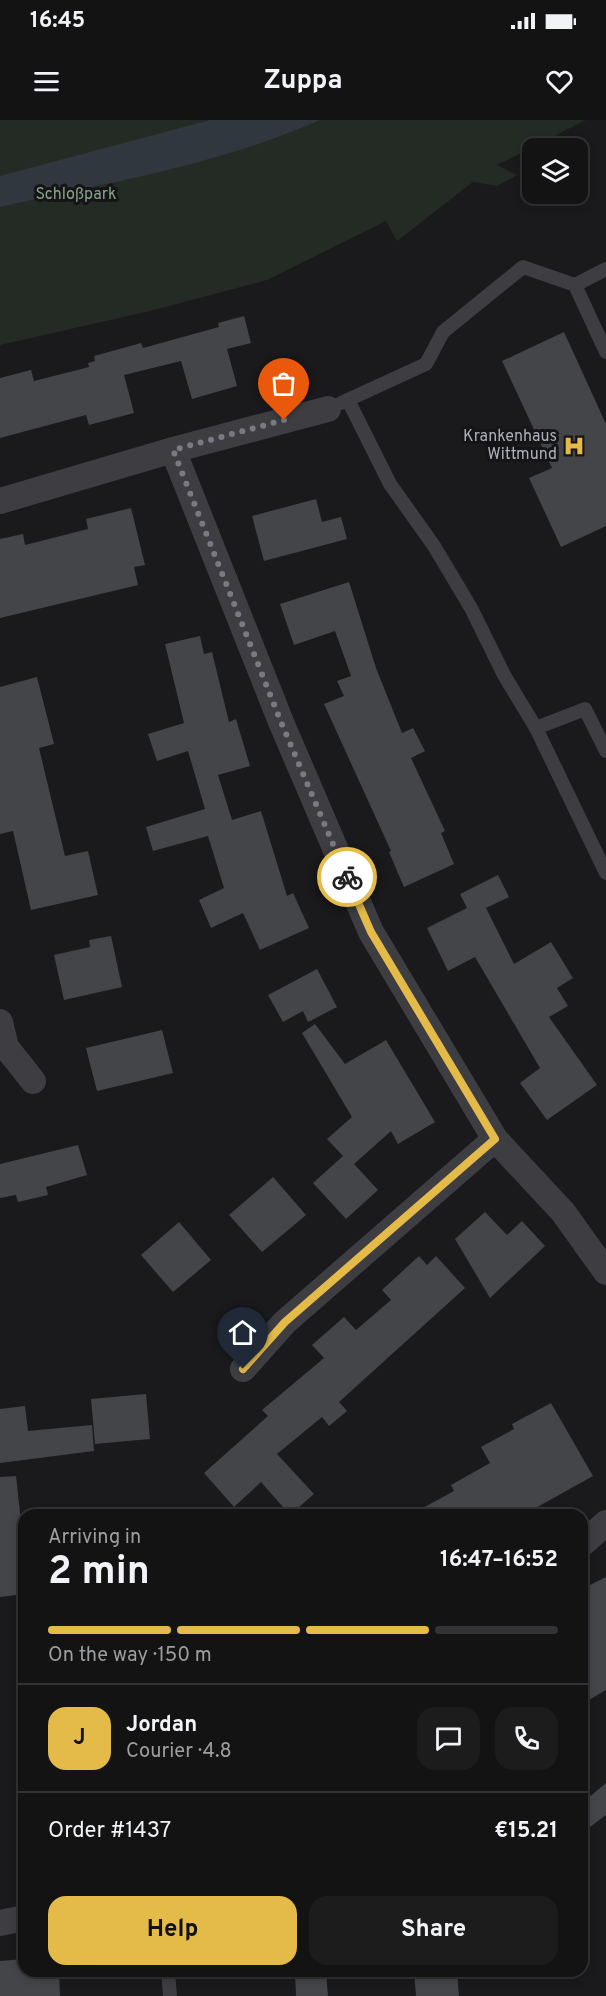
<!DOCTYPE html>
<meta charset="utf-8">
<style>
:root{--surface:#141314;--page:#1d1c1d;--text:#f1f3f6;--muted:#9d9ea0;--line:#333234;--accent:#e4ba49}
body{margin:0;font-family:Overpass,sans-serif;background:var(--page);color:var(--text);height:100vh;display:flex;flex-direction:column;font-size:22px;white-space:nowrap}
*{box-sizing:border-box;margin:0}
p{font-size:20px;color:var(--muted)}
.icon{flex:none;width:33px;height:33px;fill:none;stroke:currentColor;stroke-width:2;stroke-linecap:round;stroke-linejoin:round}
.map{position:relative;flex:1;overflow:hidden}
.sheet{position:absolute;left:18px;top:1389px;width:570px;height:468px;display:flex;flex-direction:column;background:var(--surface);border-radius:18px;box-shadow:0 3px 9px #0003,0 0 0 2px var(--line)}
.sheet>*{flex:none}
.controls{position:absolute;left:522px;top:18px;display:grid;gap:12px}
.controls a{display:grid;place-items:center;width:66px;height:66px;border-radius:12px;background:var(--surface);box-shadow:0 3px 9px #0003,0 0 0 2px var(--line);font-size:30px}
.pin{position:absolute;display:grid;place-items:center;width:51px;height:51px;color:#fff;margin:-62px -26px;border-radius:50% 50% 50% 0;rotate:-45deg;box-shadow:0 0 6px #0007}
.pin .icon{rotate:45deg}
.courier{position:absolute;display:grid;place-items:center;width:60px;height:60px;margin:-30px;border:4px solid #e4ba49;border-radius:50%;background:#fff;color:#222;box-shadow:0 2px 8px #0007}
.summary em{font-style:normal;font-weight:700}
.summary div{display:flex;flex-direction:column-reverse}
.summary{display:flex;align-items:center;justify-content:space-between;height:102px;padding:0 30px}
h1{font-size:39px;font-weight:700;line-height:45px}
.bar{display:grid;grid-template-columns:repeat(4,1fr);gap:9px 6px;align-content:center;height:72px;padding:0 30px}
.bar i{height:8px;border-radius:4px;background:var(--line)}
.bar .current{background:var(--accent)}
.bar p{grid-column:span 4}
.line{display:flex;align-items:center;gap:15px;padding:0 30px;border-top:2px solid var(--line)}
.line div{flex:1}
.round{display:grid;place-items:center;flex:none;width:63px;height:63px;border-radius:18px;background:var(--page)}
.button{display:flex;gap:12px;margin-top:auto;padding:12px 30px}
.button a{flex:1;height:69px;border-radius:18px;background:var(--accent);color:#111;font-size:24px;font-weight:700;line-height:69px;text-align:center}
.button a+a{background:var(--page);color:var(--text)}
.status{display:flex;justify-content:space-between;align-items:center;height:42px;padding:0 30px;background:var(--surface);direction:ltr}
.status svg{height:16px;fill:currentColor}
header{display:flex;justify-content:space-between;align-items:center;height:78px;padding:0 30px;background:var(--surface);font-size:27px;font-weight:700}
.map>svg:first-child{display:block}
</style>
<div class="status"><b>16:45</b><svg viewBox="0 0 49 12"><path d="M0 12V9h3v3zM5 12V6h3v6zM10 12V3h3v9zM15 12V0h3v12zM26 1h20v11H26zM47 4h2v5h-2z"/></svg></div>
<header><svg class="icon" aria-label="menu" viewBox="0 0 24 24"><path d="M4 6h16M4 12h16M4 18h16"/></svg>Zuppa<svg class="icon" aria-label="heart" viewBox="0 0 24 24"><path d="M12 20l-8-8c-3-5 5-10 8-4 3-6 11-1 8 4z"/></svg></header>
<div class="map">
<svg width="606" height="1876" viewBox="0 0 606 1876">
<rect width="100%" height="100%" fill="#1a191b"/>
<polygon fill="#242b25" points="0,0 586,0 497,45 517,55 497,66 473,62 397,121 386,101 267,160 150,191 0,225"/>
<path fill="#30373f" d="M 210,0 L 320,0 C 214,46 112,62 0,87 L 0,56 Z"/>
<g fill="#444548">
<polygon points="244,196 251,223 227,229 237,266 192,279 181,241 124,255 134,293 89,305 86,295 0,318 0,258 31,250 34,261 89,247 88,243 95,241 94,236 141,223 143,228 219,207 218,203"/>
<polygon points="564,212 606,304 606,406 561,427 529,358 552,348 502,241"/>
<polygon points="316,379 322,402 341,397 347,419 264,441 252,396"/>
<polygon points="131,388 145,445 134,447 138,465 0,498 0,419 23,414 25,425 88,409 86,399"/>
<polygon points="349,462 376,548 402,613 413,608 425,631 411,638 445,711 441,713 454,744 404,767 389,732 391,731 324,584 344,576 337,561 351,556 335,511 294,525 280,484"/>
<polygon points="200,516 204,534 212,532 229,602 236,599 250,646 218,655 232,700 261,691 287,776 293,773 309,808 260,830 243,793 211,808 199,780 224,768 208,716 153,731 146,707 205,689 188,631 157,641 148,614 184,603 165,524"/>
<polygon points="37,557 54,624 39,628 65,736 88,731 98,775 31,790 13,711 0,714 0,567"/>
<polygon points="498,755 509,777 486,788 514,844 551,822 573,858 557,868 568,886 549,897 597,965 547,1000 520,963 540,948 475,837 448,851 427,808 467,788 460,774"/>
<polygon points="111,816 122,867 64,880 54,835 90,827 89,820"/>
<polygon points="317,849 337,887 308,902 303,891 283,902 268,875"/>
<polygon points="315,904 345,944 386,920 435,1002 398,1024 391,1011 354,1044 378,1070 346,1099 313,1063 343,1036 327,1019 352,997 302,913"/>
<polygon points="162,910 173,953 97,971 86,928"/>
<polygon points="78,1025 87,1055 46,1067 48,1075 18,1082 16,1075 0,1078 0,1044"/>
<polygon points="273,1057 306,1095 262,1132 229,1095"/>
<polygon points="485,1092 507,1115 522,1101 545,1126 490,1178 455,1119"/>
<polygon points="179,1102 211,1140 173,1172 141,1135"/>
<polygon points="419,1136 427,1145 436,1136 465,1168 339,1282 347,1291 329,1306 322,1297 277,1334 314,1374 290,1395 261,1362 234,1387 204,1353 268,1296 262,1290 324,1238 312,1225 344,1197 356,1210 391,1180 382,1170"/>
<polygon points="146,1274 150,1319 95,1324 91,1279"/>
<polygon points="551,1283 593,1356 523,1395 410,1395 454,1371 451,1365 490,1343 481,1327 514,1309 512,1304"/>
<polygon points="25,1286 28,1311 92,1305 94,1331 0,1343 0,1289"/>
<polygon points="16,1356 24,1429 24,1474 0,1477 0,1357"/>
<polygon points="606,1457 606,1570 582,1584 582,1469"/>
<polygon points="606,1663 606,1695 590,1707 582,1693 582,1683"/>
<polygon points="24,1839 24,1851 59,1851 60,1876 0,1876 0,1841"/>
<polygon points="414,1851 457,1851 459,1876 416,1876"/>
<polygon points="326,1852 328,1876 296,1876 295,1854"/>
</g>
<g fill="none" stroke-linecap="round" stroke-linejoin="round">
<g stroke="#3d3d42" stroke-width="14">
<polyline points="575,165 606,149"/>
<polyline points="348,280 390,364 434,426 471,488 504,555 536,608 606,753"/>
<polyline points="341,283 426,244 443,212 523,147 575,165 606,232"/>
<polyline points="536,608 585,589 606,631"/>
<polyline points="168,1851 170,1876"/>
</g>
<g stroke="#3d3d42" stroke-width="26">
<polyline points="173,330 281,602 371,812 495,1019 563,1092 606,1152"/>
<polyline points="0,381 173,330 328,289"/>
<polyline points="0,902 6,927 33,961"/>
<polyline points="243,1249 285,1202 495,1019"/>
<polyline points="582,1424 606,1403"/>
<polyline points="0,1803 24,1798"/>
</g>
</g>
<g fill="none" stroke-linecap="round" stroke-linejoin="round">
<polyline stroke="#7a7b82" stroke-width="6" stroke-dasharray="0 10.8" points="284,300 173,330 281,602 347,757"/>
<polyline stroke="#e4ba49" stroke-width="8" points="243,1249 285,1202 495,1019 371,812 347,757"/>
</g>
<defs>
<symbol id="hospital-bare" viewBox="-9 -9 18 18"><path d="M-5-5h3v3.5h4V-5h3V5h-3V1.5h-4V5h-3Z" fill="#e4ba49" stroke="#151416" stroke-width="2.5" paint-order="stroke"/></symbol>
</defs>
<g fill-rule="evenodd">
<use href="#hospital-bare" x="559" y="311" width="30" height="30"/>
</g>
<g text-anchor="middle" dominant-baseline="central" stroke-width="6" stroke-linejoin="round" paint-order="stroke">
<g font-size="16" fill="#86a38a" stroke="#151416">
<text x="76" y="75">Schloßpark</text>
</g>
<g font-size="16" fill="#adb0ba" stroke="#151416" text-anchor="end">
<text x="557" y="317">Krankenhaus<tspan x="557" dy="18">Wittmund</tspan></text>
</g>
</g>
</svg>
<div class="controls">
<a><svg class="icon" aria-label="layers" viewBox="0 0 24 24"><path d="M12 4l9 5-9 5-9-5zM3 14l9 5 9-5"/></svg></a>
</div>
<div class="pin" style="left:284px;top:300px;background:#ea580c"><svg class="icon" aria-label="bag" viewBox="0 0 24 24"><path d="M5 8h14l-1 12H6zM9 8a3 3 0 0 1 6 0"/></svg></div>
<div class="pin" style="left:243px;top:1249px;background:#1f2937"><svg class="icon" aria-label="home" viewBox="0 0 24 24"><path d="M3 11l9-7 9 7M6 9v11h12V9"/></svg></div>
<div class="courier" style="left:347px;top:757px"><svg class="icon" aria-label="bike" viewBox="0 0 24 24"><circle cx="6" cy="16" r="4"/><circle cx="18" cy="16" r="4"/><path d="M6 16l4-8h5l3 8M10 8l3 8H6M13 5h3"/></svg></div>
<section class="sheet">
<div class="summary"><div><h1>2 min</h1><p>Arriving in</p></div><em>16:47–16:52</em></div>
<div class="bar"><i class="current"></i><i class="current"></i><i class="current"></i><i></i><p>On the way · 150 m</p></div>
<div class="line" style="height:108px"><b class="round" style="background:var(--accent);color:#111">J</b><div><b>Jordan</b><p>Courier · 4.8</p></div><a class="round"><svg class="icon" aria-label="chat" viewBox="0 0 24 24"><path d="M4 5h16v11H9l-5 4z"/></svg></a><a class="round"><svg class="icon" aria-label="phone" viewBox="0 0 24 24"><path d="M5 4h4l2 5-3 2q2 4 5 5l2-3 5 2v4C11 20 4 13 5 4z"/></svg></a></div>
<div class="line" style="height:78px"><div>Order #1437</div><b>€15.21</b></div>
<div class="button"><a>Help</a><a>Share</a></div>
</section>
</div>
